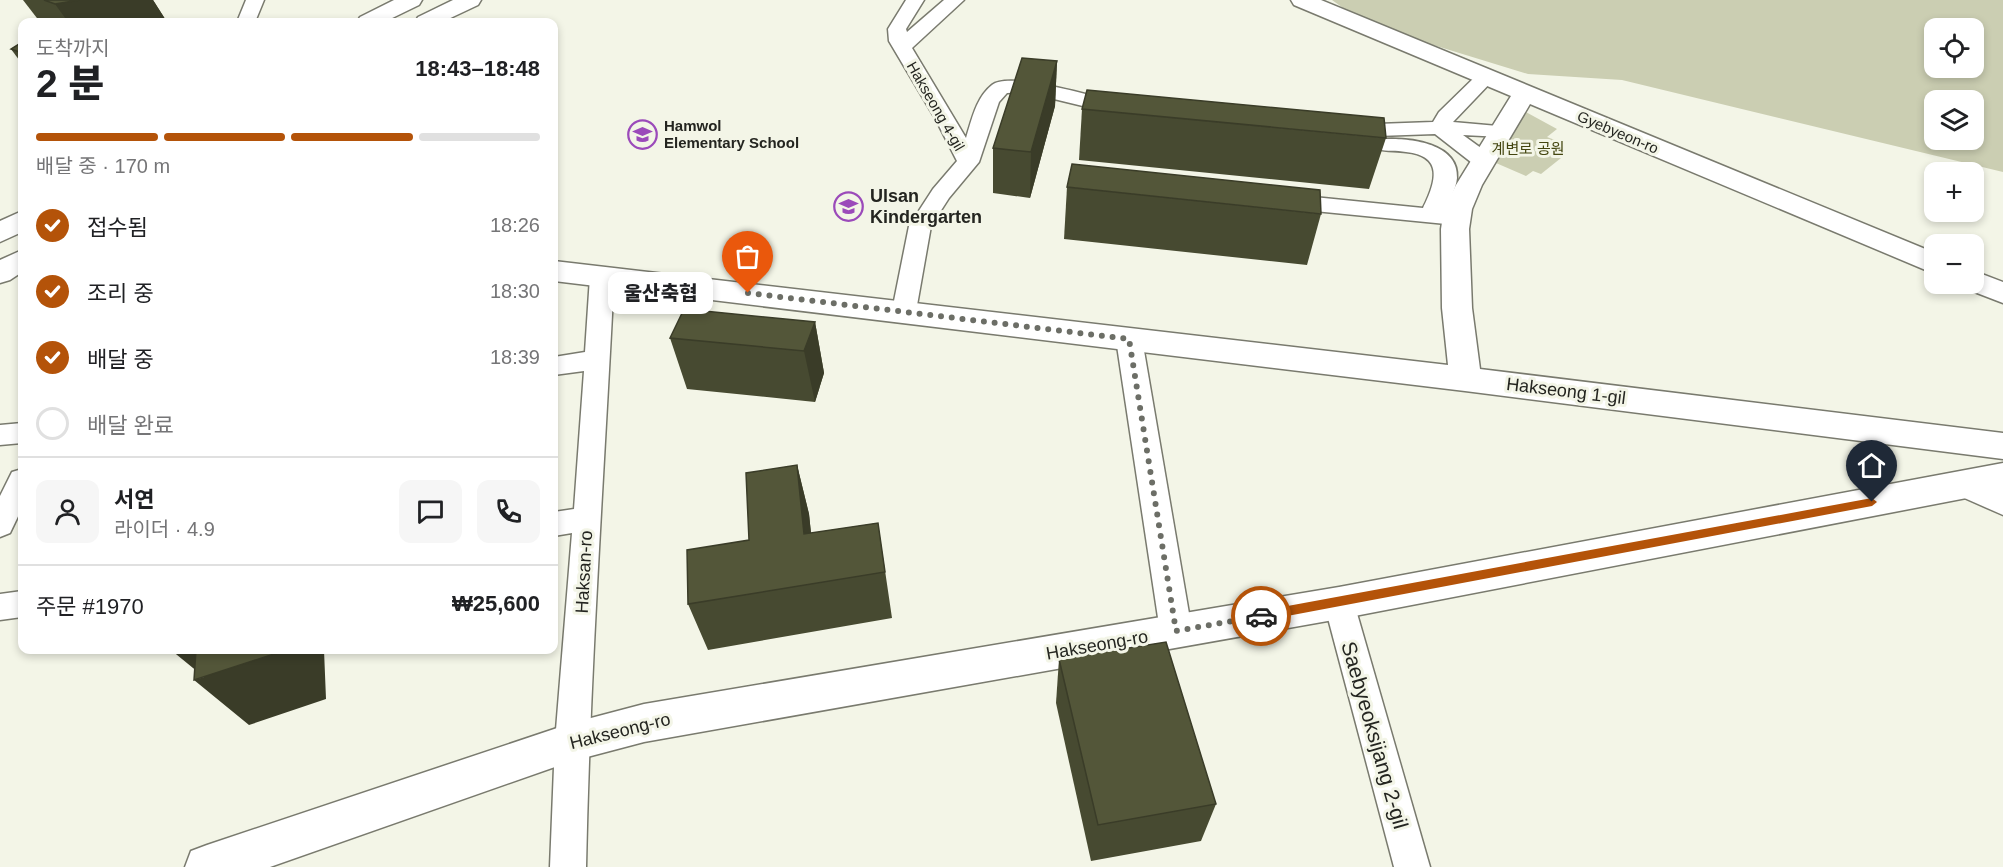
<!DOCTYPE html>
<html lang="ko">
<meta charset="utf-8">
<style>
:root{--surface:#fff;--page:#f6f6f6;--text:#202124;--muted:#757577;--line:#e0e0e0;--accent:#b45309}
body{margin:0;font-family:Arial,"Noto Sans KR",sans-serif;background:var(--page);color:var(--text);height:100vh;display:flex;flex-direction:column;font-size:22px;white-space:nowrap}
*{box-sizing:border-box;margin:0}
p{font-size:20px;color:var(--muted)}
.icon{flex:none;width:33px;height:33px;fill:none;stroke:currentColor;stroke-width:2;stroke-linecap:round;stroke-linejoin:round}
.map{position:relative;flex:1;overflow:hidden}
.sheet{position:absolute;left:18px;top:18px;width:540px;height:636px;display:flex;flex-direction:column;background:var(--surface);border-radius:12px;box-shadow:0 3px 9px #0003}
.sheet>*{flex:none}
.fabs{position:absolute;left:1924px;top:18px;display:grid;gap:12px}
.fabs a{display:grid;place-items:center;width:60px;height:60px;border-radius:12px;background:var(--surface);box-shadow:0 3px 9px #0003;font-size:30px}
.pin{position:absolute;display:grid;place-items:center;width:51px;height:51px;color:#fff;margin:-62px -26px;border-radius:50% 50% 50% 0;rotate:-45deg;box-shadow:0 0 6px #0007}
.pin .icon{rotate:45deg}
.courier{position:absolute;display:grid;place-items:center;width:60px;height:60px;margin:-30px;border:4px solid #b45309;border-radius:50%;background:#fff;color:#222;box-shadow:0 2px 8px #0007}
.bubble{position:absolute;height:42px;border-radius:12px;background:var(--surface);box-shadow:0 3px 9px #0003;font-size:20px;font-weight:800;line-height:42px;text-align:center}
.headline em{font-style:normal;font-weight:800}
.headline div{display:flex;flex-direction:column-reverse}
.headline{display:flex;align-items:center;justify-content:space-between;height:102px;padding:0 18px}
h1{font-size:39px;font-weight:800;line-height:45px}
.bar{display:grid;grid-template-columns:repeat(4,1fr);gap:9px 6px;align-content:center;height:72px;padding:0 18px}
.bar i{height:8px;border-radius:4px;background:var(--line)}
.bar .selected{background:var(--accent)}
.bar p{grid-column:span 4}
.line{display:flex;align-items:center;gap:15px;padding:0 18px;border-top:2px solid var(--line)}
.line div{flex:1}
.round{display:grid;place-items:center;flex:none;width:63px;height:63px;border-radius:12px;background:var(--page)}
ol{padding:0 18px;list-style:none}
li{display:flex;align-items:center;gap:18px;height:66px}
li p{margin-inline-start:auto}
li .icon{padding:6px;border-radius:50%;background:var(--accent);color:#fff;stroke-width:4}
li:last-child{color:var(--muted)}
li i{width:33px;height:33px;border:3px solid var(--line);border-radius:50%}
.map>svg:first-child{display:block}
</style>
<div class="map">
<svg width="2003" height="867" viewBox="0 0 2003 867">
<rect width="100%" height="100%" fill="#f3f5e7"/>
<g fill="#cbceb2" fill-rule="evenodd">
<path d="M 1332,0 L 2003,0 L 2003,172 L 1622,80 L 1528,74 L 1430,44 L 1346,10 ZM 1935,28 L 1974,28 L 1974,68 L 1935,68 ZM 1935,100 L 1974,100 L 1974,140 L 1935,140 Z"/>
<polygon points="1524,111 1557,129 1547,137 1560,142 1557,148 1561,150 1555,154 1561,158 1541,174 1533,171 1526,176 1496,163"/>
</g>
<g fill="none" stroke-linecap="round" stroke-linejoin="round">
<defs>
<g id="street">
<polygon points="246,0 264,0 255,22 237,22"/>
<path d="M 906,0 L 924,0 L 906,29 L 907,32 L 944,0 L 964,0 L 912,48 L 966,138 C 972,119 976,98 992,85 C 1010,70 1103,99 1127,105 L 1130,109 L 1127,113 L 1120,115 L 1025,92 L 1007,93 L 999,102 L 979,162 L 949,198 L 931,226 L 916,311 L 913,317 L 904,319 L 895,317 L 892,311 L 909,226 L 933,189 L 957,161 L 936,120 L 889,41 L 888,29 Z"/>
<polygon points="1486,71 1493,73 1496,77 1453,122 1509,127 1512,131 1509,135 1502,137 1463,135 1492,156 1495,161 1492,166 1484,167 1476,166 1435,134 1349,137 1342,135 1339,131 1342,127 1349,125 1433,122 1439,112 1479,73"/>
<path d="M 1385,139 C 1410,138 1459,143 1457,178 C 1456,190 1449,199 1445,210 L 1464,213 L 1467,218 L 1464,223 L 1456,225 L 1284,208 L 1276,206 L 1273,201 L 1276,196 L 1284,194 L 1423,208 C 1436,182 1444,156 1406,152 C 1396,150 1387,152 1378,149 L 1374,145 L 1378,141 Z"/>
<path d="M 602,269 L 610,271 L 614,277 C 604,474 590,670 586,867 L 550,867 L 555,742 L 572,533 L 554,536 L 554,512 L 574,509 L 584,371 L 554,375 L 554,357 L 585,352 L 590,277 L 594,271 Z"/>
<polygon points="1129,330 1138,333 1142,339 1192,631 1187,641 1176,645 1165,641 1160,631 1116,339 1120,333"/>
<polygon points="22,423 22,443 0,445 0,425"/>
<polygon points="22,469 22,508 10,533 0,537 0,496 12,472"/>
<polygon points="1963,474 2003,491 2003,515 1953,493 1949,485 1953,477"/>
<polygon points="1339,590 1350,594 1354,603 1430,867 1394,867 1324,603 1328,594"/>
<polygon points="22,591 22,617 0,620 0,594"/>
</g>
<g id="secondary">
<polygon points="394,0 422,0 419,5 384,22 357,22 360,17"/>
<polygon points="453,0 481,0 478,5 442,22 415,22 418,17"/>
<polygon points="1291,0 1321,0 1935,253 1935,274 1530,104 1482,185 1472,209 1469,229 1472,308 1480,369 2003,433 2003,459 1465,391 554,281 554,261 1448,365 1442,308 1441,229 1444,209 1456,185 1511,96 1294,5"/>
<polygon points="22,211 22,232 0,242 0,221"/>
<polygon points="22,250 22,272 10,280 0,283 0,260"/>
<polygon points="1974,271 2003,282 2003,303 1964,288 1961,284 1974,284"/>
<polygon points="2003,463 2003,491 1339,619 644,742 572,761 270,867 185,867 191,851 207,845 572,723 644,704 1339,587"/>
</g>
</defs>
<use href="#street" stroke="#797a6e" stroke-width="3"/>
<use href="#secondary" stroke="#797a6e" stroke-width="3"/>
<use href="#street" fill="#fff" fill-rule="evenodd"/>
<use href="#secondary" fill="#fff" fill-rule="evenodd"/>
</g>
<g fill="#474a31">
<polygon points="23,0 153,0 167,22 40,22"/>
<polygon points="22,42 22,64 11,49"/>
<polygon points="1057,61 1055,106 1030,198 993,193 993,148"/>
<polygon points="1082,109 1386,138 1369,189 1079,160"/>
<polygon points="1067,187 1321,214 1307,265 1064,239"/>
<polygon points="815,322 824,373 815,402 687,389 670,338"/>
<polygon points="797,465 809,514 811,533 878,523 892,618 708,650 688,604 749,540"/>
<polygon points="1059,659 1216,804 1201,841 1091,861 1056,703"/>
</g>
<g fill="#3a3c28">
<polygon points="79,0 153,0 167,22 68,22 55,4"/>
<polygon points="1057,61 1055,106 1030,198 1031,152"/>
<polygon points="815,322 824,373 815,402 804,351"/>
<polygon points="797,465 809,514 816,582 804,534"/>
<polygon points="171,650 324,650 326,699 249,725 194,680 204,677"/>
</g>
<g fill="#535639" stroke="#3a3c28" stroke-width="1.5">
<polygon points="44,0 79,0 55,4"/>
<polygon points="102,20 111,22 98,22"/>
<polygon points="22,42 22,53 11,49"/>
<polygon points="1022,58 1057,61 1031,152 993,148"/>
<polygon points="1087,90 1384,118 1386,138 1082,109"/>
<polygon points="1072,164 1320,190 1321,214 1067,187"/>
<polygon points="684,309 815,322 804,351 670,338"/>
<polygon points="797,465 804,534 878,523 885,572 688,604 687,550 749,540 746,473"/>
<polygon points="1166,642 1216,804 1098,825 1059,659"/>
<polygon points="196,650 277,650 277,653 194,680"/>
</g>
<polygon fill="#b45309" points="1872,498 1877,502 1872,506 1261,621 1256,616 1261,611"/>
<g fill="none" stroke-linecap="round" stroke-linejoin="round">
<polyline stroke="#6c6e66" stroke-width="6" stroke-dasharray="0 10.8" points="748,293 1129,339 1176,631 1261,616"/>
</g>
<defs>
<symbol id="school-ring" viewBox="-11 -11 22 22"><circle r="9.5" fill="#f3f5e7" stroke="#9b4aba" stroke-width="1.5"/><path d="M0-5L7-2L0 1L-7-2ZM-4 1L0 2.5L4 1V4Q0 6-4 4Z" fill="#9b4aba"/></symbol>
</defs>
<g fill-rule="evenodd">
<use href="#school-ring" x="626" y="118" width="33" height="33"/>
<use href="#school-ring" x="832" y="190" width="33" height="33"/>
</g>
<g text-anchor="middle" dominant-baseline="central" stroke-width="6" stroke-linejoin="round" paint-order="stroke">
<g font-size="15" fill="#242520" stroke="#f3f5e7">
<text transform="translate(936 106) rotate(60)">Hakseong 4-gil</text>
<text transform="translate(1618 132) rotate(23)">Gyebyeon-ro</text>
</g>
<g font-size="15" font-weight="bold" fill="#242520" stroke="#f3f5e7" text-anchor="start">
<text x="664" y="125">Hamwol<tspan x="664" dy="17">Elementary School</tspan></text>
</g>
<g font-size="15" fill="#43450f" stroke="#f3f5e7">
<text x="1528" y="148">계변로 공원</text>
</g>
<g font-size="18" font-weight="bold" fill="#242520" stroke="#f3f5e7" text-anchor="start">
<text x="870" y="196">Ulsan<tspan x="870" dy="21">Kindergarten</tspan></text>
</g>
<g font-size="18" fill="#242520" stroke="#f3f5e7">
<text transform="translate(1566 391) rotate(7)">Hakseong 1-gil</text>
<text transform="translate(584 572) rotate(-87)">Haksan-ro</text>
<text transform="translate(1097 645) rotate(-10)">Hakseong-ro</text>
<text transform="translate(620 731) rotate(-14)">Hakseong-ro</text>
</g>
<g font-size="21" fill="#242520" stroke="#f3f5e7">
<text transform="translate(1375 735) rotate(74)">Saebyeoksijang 2-gil</text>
</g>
</g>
</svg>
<div class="fabs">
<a><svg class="icon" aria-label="locate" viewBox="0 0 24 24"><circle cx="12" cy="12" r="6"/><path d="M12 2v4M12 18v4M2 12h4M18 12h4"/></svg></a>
<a><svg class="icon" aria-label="layers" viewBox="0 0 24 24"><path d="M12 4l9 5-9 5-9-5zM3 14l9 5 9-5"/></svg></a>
<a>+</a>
<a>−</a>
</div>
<div class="pin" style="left:748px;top:293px;background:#ea580c"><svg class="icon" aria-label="bag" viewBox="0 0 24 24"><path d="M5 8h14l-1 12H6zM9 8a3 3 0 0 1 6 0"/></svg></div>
<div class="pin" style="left:1872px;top:502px;background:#1f2937"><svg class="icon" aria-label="home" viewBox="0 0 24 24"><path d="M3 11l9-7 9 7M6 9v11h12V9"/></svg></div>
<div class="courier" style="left:1261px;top:616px"><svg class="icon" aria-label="car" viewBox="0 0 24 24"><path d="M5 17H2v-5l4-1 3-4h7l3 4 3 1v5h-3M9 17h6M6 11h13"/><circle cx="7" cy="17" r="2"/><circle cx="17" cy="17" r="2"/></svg></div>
<div class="bubble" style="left:608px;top:272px;width:105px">울산축협</div>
<section class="sheet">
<div class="headline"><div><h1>2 분</h1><p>도착까지</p></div><em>18:43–18:48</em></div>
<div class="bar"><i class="selected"></i><i class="selected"></i><i class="selected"></i><i></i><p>배달 중 · 170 m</p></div>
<ol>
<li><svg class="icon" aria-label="check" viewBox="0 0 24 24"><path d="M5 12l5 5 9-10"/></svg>접수됨<p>18:26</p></li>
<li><svg class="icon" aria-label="check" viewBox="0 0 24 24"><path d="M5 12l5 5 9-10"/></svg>조리 중<p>18:30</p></li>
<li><svg class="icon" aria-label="check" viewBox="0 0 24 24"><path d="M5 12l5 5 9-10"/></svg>배달 중<p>18:39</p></li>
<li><i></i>배달 완료</li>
</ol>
<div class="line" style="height:108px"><a class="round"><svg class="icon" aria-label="person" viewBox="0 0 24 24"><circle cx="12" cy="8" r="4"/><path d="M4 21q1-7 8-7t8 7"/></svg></a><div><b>서연</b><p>라이더 · 4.9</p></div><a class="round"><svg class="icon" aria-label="chat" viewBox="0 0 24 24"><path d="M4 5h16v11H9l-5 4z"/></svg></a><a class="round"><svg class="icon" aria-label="phone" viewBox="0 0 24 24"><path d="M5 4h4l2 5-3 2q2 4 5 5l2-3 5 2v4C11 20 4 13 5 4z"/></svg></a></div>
<div class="line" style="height:78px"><div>주문 #1970</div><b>₩25,600</b></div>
</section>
</div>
